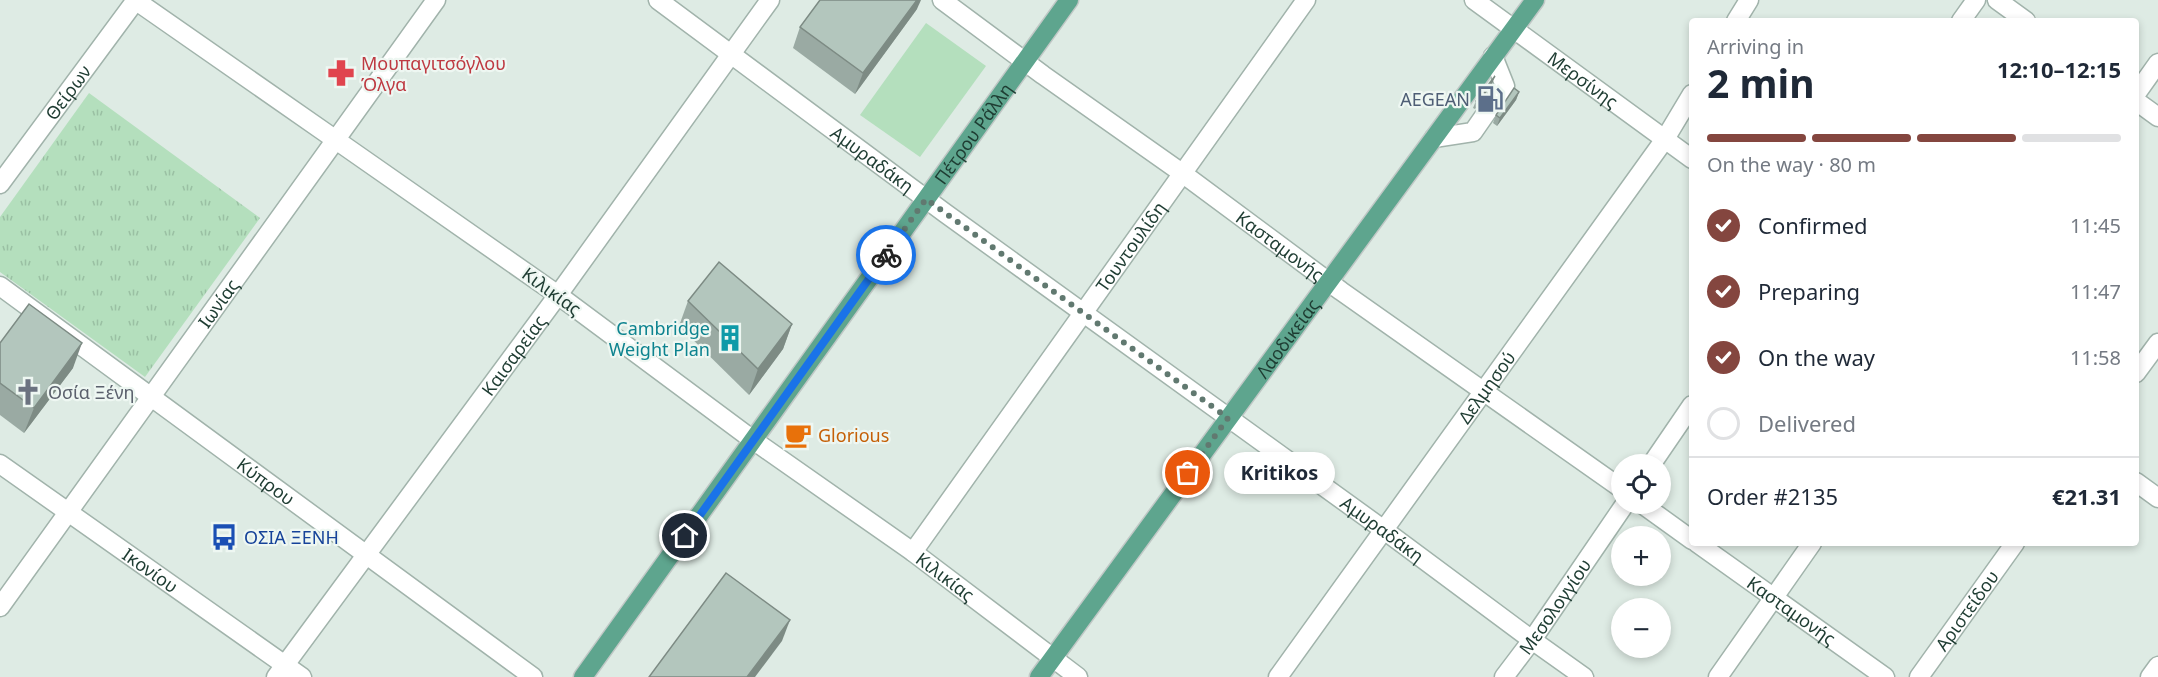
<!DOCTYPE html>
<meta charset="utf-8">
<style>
:root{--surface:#fff;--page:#f2f2f3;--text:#1f2937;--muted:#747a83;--line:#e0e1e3;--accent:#84463f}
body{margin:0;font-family:"Noto Sans",sans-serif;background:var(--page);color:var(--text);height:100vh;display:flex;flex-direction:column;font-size:22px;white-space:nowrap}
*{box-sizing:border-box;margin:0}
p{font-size:20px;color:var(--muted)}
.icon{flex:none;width:33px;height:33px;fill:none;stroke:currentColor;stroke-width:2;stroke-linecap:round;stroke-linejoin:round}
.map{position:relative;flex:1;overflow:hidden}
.details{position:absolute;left:1689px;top:18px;width:450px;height:528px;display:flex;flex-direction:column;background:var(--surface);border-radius:6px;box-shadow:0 3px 9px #0003}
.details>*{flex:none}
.tools{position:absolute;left:1611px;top:454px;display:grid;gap:12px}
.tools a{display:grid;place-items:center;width:60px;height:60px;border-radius:50%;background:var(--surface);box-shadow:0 3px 9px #0003;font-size:30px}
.pin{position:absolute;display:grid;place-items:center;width:51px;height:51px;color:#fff;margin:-26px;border:3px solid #fff;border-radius:50%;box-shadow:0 2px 6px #0007}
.courier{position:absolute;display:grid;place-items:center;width:60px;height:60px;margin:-30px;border:4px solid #1a73e8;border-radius:50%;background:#fff;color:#222;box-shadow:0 2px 8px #0007}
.bubble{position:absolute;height:42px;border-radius:21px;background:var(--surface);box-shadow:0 3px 9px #0003;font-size:20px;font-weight:700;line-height:42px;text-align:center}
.headline em{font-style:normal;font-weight:700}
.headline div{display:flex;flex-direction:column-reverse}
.headline{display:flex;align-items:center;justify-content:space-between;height:102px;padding:0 18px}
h1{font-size:39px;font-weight:700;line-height:45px}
.bar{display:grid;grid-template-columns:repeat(4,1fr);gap:9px 6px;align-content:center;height:72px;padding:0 18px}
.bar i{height:8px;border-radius:4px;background:var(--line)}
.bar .on{background:var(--accent)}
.bar p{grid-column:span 4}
.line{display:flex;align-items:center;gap:15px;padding:0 18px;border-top:2px solid var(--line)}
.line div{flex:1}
ol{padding:0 18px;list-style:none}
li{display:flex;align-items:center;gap:18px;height:66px}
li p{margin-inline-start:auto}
li .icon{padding:6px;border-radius:50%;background:var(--accent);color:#fff;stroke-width:4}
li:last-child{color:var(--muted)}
li i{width:33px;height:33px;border:3px solid var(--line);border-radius:50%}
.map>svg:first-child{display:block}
</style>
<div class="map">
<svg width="2158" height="677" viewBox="0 0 2158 677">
<defs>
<pattern id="park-tufts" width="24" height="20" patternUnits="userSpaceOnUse" patternTransform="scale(1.5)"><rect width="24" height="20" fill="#b4dfbd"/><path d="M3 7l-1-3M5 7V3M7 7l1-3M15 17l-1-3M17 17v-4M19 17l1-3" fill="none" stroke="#9ac0a3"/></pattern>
</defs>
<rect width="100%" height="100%" fill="#deebe4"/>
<polygon fill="#b4dfbd" points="926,23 986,66 920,157 860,115"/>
<polygon fill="url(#park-tufts)" points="89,93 260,218 145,377 0,272 0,217"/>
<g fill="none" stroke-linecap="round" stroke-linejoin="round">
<defs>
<polyline id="service" points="1434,138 1473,132 1505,86 1493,56"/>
<g id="pedestrian">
<polyline points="135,0 336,140"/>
<path id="s1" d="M 0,184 L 136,0"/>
<polyline points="558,295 753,440"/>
</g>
<g id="minor">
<path id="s2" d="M 658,0 L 945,213 L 1384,530 L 1532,640 L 1584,677"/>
<path id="s3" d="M 942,0 L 1043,75 L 1182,173 L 1341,291 L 1622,489"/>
<path id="s4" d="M 1474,0 L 1692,159"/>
<polyline points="1997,0 2026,21"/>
<polyline points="1736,21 1749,0"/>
<polyline points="1961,21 1976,0"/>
<polyline points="2136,94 2158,63"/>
<polyline points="2136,101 2158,117"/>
<polyline points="336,140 558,295"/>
<path id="s5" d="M 0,286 L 533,677"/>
<polyline points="2136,373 2158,343"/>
<path id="s6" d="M 753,440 L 913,552 L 1078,677"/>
<path id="s7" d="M 0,464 L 302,677"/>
<polyline points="1651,465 1692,405"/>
<polyline points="2136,482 2158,498"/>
<polyline points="1642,504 1692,540"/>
<path id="s8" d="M 1697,543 L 1885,677"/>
<path id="s9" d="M 913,552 L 1306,0"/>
<path id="s10" d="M 0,607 L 436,0"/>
<path id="s11" d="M 276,677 L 558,295 L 770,0"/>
<path id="s12" d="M 1278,677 L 1665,139 L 1692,94"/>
<path id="s13" d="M 1504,677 L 1532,640 L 1625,504"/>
<polyline points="1718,677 1812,543"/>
<path id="s14" d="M 1919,677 L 2015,543"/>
<polyline points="2150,677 2158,666"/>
</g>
<g id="primary">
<path id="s15" d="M 583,677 L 1069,0"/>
<path id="s16" d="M 1039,677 L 1535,0"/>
</g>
</defs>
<use href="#service" stroke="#a1b3ab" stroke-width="21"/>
<use href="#pedestrian" stroke="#a1b3ab" stroke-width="21"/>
<use href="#minor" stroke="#a1b3ab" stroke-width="21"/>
<use href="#primary" stroke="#c0c8c6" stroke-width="21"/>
<use href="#service" stroke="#fff" stroke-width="18"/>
<use href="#pedestrian" stroke="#fff" stroke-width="18"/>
<use href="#minor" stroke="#fff" stroke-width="18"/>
<use href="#primary" stroke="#5ea58e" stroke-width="18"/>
</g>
<g fill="#9aaaa3">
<polygon points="917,9 855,94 793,48 800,27"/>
<polygon points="1492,84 1475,109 1473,108 1476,101"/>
<polygon points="1519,92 1516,100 1497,126 1493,123 1496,115"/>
<polygon points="688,301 792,324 783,349 749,395 679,326"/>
<polygon points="0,343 73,368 24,433 0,415"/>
</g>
<g fill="#7d8b84">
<polygon points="917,0 921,0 917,9 855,94 863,73"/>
<polygon points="1495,76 1492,84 1475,109 1478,102"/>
<polygon points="1519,92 1516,100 1497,126 1500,118"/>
<polygon points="792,324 783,349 749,395 758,369"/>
<polygon points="82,343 73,368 24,433 34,408"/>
<polygon points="790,620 782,641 755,677 747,677"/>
</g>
<g fill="#b3c6bd" stroke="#7d8b84" stroke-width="1.5">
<polygon points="820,0 917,0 863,73 800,27"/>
<polygon points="1495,76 1478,102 1476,101"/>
<polygon points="1514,88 1519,92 1500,118 1496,115"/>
<polygon points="719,262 792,324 758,369 688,301"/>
<polygon points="29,304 82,343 34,408 0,383 0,343"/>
<polygon points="726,573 790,620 747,677 649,677"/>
</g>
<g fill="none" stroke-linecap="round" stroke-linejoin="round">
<polyline stroke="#617970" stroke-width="6" stroke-dasharray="0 10.8" points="886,255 926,199 1228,418 1188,473"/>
<polyline stroke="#1a73e8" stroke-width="8" points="685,536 886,255"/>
</g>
<defs>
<symbol id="pharmacy-bare" viewBox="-9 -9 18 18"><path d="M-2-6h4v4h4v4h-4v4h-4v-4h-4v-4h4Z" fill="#e0444e" stroke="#eef7f2" stroke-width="2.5" paint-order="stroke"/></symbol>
<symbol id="fuel-bare" viewBox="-9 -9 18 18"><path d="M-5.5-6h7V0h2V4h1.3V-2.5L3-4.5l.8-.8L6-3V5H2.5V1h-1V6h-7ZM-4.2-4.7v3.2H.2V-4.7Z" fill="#5c6f8a" stroke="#eef7f2" stroke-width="2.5" paint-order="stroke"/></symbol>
<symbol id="building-bare" viewBox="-9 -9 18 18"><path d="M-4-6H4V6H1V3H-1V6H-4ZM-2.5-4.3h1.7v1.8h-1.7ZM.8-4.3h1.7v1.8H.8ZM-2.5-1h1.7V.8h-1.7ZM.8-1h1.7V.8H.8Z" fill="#0f9aa8" stroke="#eef7f2" stroke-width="2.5" paint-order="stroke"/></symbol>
<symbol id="church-bare" viewBox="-9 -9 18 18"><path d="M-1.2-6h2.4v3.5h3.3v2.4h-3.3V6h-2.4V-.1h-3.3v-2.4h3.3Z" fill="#6b7280" stroke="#eef7f2" stroke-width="2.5" paint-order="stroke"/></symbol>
<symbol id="cafe-bare" viewBox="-9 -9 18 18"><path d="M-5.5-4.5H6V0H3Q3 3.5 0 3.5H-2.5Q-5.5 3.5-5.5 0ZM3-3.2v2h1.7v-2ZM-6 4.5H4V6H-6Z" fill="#e8710a" stroke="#eef7f2" stroke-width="2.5" paint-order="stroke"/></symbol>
<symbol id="bus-bare" viewBox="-9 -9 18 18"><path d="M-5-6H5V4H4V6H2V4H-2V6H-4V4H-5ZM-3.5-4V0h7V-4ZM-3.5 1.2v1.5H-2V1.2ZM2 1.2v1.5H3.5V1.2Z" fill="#1a4fb4" stroke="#eef7f2" stroke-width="2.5" paint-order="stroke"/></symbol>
</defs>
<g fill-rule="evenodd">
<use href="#pharmacy-bare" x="322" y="54" width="38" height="38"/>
<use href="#fuel-bare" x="1471" y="80" width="38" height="38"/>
<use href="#building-bare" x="711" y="319" width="38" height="38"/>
<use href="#church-bare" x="9" y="373" width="38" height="38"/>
<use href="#cafe-bare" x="779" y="416" width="38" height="38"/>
<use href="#bus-bare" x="205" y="518" width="38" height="38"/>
</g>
<g text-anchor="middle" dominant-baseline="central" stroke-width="4.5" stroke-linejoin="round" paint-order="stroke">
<g font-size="18" fill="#be3a42" stroke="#eef7f2" text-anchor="start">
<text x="361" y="63">Μουπαγιτσόγλου<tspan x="361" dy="21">Όλγα</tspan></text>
</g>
<g font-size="18" fill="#1e3c32" stroke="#eef7f2">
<text stroke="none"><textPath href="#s4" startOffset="135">Μερσίνης</textPath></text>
<text stroke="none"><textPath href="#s1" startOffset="114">Θείρων</textPath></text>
<text stroke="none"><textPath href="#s15" startOffset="669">Πέτρου Ράλλη</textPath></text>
<text stroke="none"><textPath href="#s2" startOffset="267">Αμυραδάκη</textPath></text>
<text stroke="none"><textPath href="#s9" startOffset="375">Τουντουλίδη</textPath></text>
<text stroke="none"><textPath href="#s3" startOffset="418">Κασταμονής</textPath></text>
<text transform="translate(552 291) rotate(36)">Κιλικίας</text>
<text stroke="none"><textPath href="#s10" startOffset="374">Ιωνίας</textPath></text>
<text stroke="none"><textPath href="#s16" startOffset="420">Λαοδικείας</textPath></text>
<text stroke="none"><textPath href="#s11" startOffset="400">Καισαρείας</textPath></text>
<text stroke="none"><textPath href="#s12" startOffset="357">Δελμησού</textPath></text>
<text stroke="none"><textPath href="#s5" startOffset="330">Κύπρου</textPath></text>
<text stroke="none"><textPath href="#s2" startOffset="897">Αμυραδάκη</textPath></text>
<text stroke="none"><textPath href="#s7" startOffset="184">Ικονίου</textPath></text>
<text stroke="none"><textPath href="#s6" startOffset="236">Κιλικίας</textPath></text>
<text stroke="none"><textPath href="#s13" startOffset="87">Μεσολογγίου</textPath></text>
<text stroke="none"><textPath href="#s8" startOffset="116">Κασταμονής</textPath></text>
<text stroke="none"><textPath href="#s14" startOffset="82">Αριστείδου</textPath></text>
</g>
<g font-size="18" fill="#4e5e75" stroke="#eef7f2" text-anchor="end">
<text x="1470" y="99">AEGEAN</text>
</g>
<g font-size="18" fill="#0d838f" stroke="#eef7f2" text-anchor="end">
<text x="710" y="328">Cambridge<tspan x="710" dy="21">Weight Plan</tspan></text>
</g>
<g font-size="18" fill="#5b616d" stroke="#eef7f2" text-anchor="start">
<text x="48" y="392">Οσία Ξένη</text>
</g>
<g font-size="18" fill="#c56008" stroke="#eef7f2" text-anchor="start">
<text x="818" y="435">Glorious</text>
</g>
<g font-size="18" fill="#164399" stroke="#eef7f2" text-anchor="start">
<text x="244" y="537">ΟΣΙΑ ΞΕΝΗ</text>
</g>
</g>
</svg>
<div class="tools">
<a><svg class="icon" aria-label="locate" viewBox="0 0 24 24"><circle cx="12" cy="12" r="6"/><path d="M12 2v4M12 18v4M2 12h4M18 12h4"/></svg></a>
<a>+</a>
<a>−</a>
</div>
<div class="pin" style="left:1188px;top:473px;background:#ea580c"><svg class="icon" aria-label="bag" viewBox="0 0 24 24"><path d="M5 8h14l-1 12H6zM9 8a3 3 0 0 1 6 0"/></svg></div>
<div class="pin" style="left:685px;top:536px;background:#1f2937"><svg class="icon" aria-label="home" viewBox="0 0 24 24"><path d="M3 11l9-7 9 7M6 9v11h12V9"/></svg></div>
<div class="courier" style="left:886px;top:255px"><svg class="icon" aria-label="bike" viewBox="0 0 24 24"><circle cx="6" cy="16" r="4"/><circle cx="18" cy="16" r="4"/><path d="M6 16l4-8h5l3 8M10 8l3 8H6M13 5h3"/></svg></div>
<div class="bubble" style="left:1224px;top:452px;width:111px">Kritikos</div>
<section class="details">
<div class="headline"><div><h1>2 min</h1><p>Arriving in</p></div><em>12:10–12:15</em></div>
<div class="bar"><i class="on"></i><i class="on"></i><i class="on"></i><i></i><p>On the way · 80 m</p></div>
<ol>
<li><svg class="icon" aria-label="check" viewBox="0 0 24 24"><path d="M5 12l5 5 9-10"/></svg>Confirmed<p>11:45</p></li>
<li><svg class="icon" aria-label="check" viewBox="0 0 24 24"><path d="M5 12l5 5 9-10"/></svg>Preparing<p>11:47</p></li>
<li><svg class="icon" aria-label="check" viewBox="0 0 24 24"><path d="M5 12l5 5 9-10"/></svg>On the way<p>11:58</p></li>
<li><i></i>Delivered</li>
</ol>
<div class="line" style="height:78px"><div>Order #2135</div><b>€21.31</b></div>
</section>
</div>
